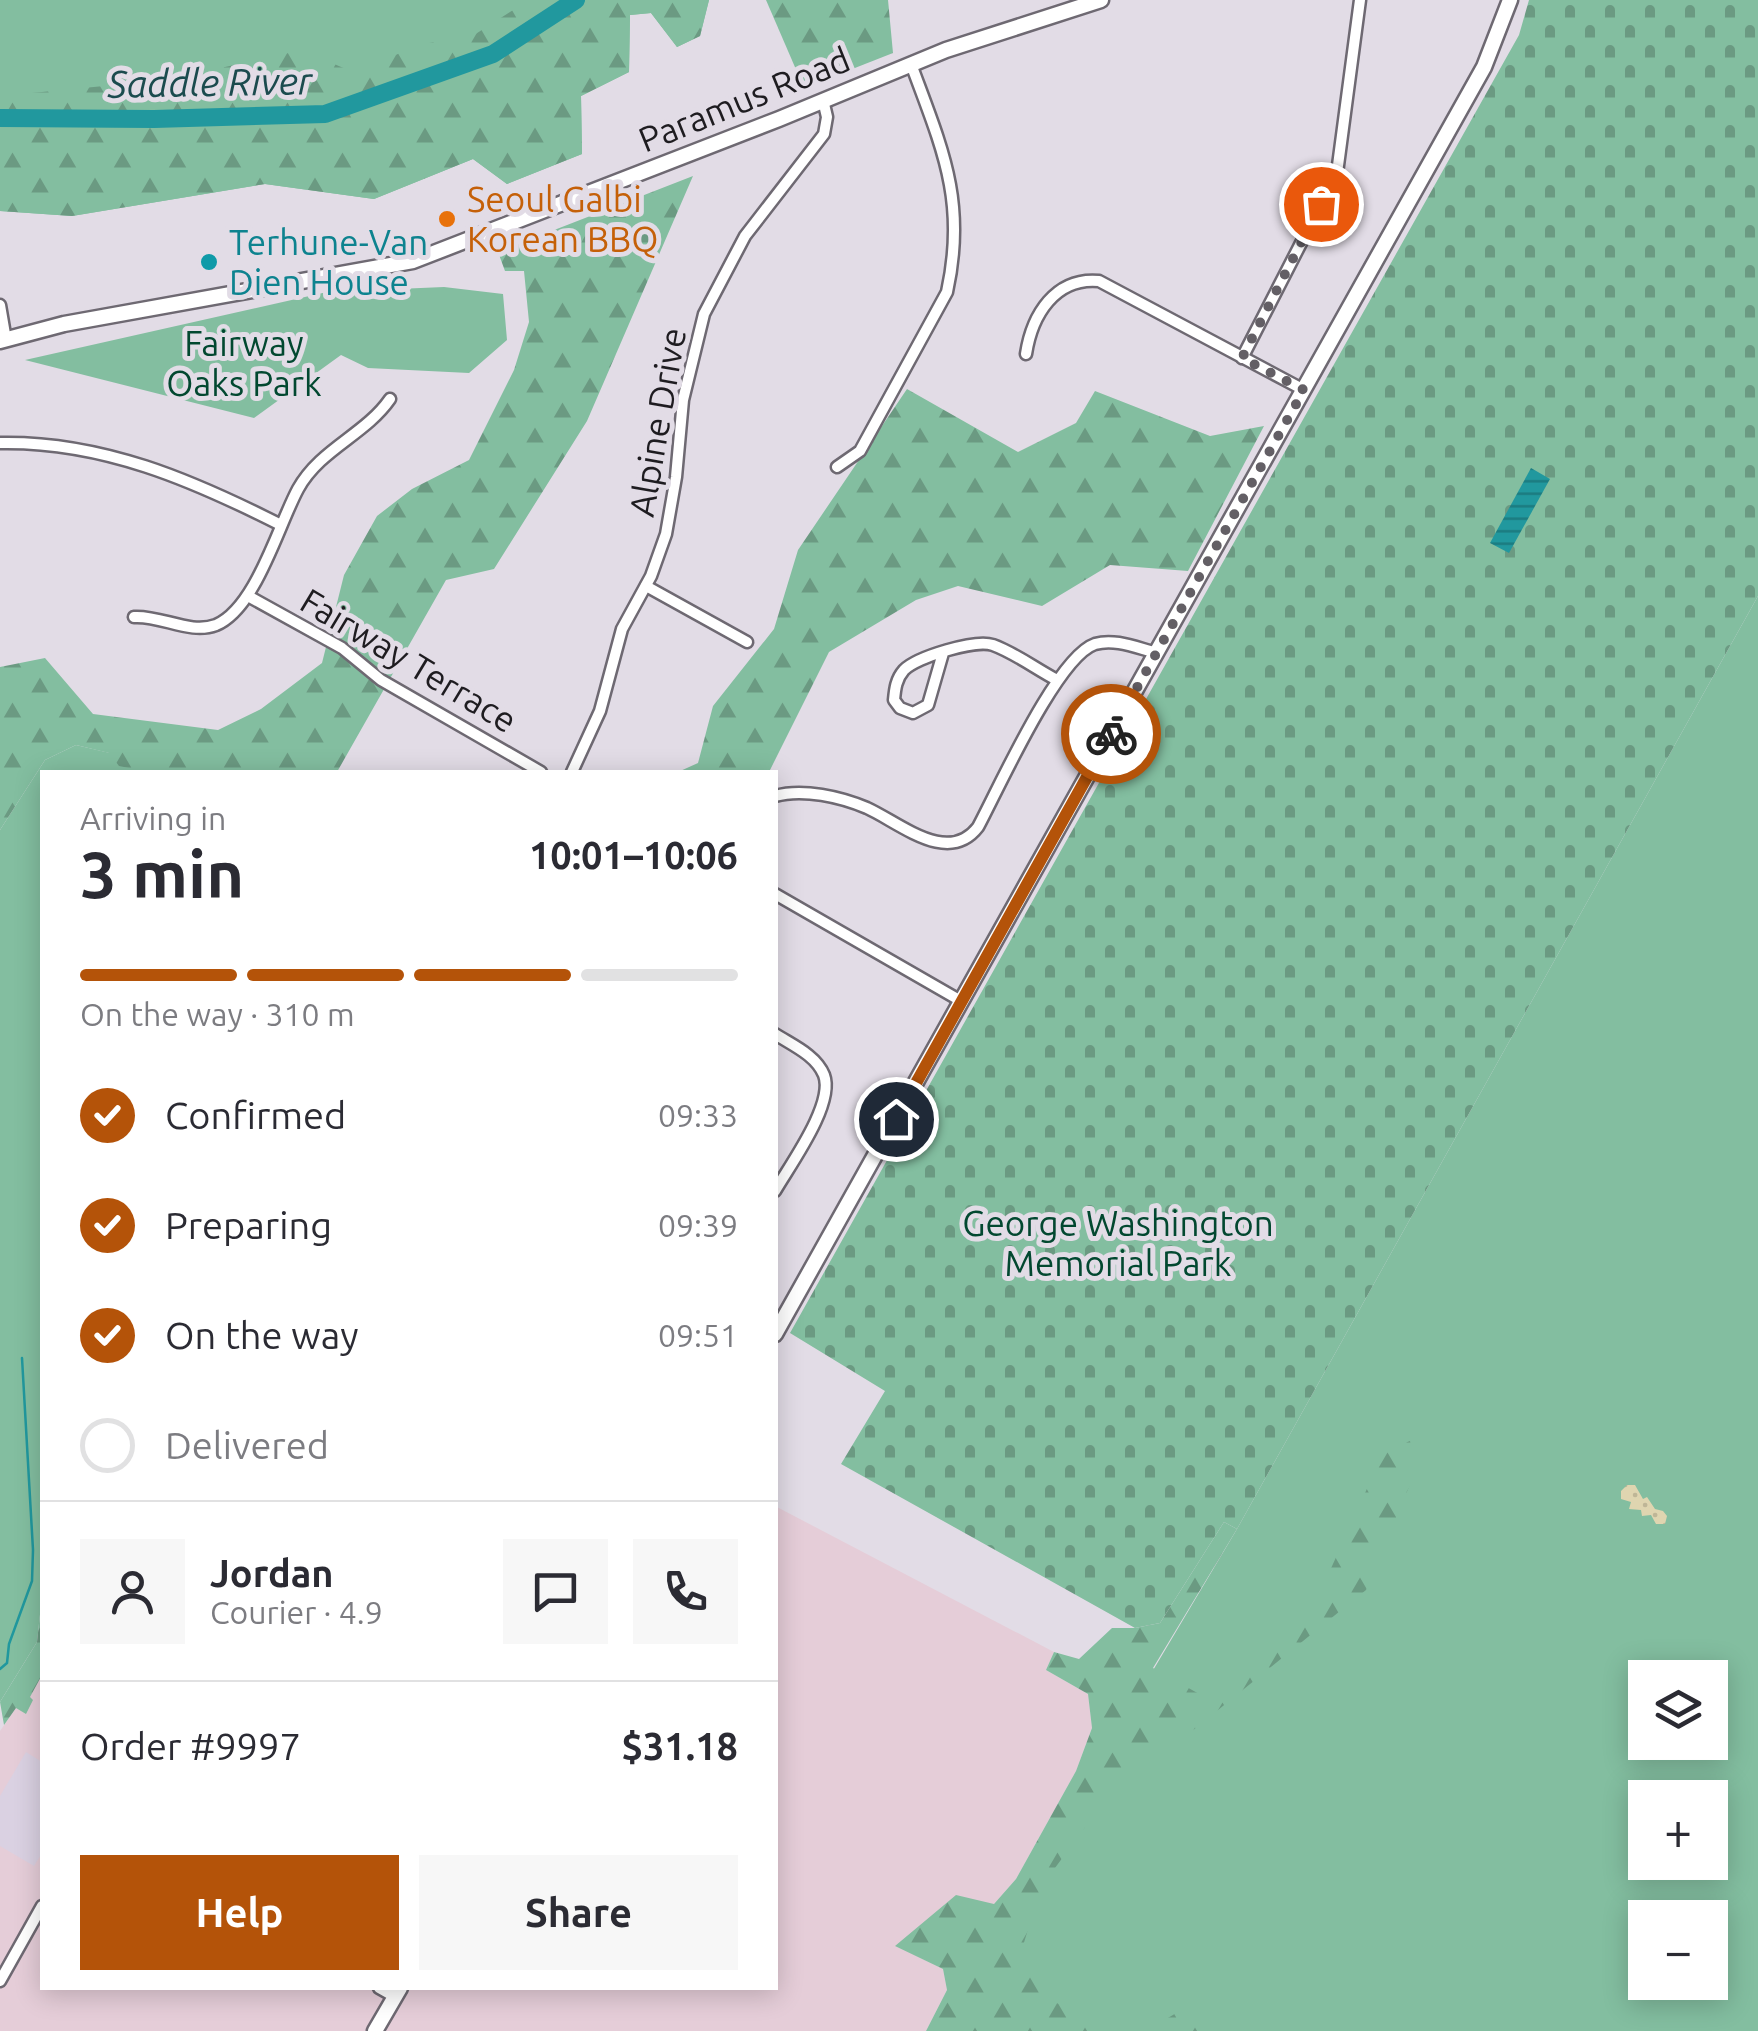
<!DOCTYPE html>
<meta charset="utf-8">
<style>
:root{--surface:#fff;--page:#f7f7f7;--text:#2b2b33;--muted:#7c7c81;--line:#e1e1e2;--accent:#b45309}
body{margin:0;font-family:Ubuntu,sans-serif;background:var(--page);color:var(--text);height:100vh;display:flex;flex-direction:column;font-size:38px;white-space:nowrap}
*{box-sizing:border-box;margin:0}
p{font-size:32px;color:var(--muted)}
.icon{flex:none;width:55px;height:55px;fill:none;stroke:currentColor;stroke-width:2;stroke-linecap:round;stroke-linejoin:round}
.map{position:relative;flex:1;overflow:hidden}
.sheet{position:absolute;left:40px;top:770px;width:738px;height:1220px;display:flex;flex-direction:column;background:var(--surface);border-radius:0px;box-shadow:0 5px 25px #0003}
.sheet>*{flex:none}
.buttons{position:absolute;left:1628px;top:1660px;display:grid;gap:20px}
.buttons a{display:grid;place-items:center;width:100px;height:100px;border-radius:0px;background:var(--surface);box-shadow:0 5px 25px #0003;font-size:50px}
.pin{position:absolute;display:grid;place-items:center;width:85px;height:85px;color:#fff;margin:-42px;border:5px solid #fff;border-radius:50%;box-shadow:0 2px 10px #0007}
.courier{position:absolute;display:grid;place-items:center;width:100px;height:100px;margin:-50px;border:8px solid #b45309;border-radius:50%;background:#fff;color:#222;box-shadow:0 2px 12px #0007}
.overview em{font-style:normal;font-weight:700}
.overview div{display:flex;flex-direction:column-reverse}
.overview{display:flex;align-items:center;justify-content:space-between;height:170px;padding:0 40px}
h1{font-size:65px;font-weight:700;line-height:75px}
.bar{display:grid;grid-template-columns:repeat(4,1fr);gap:15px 10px;align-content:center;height:120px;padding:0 40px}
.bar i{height:12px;border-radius:8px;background:var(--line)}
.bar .current{background:var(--accent)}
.bar p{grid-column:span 4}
.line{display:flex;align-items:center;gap:25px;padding:0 40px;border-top:2px solid var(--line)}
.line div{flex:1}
.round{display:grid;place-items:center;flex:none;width:105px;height:105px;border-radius:0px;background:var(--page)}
ol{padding:0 40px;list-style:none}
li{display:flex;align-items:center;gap:30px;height:110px}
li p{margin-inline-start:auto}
li .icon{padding:10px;border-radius:50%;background:var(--accent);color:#fff;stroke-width:4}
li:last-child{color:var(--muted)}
li i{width:55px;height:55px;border:5px solid var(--line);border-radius:50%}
.primary-button{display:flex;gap:20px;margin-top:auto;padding:20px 40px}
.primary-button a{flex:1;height:115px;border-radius:0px;background:var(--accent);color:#fff;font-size:40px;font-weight:700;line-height:115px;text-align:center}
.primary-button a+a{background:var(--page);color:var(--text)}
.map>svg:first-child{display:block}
</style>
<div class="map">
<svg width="1758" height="2031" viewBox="0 0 1758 2031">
<defs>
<pattern id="forest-firs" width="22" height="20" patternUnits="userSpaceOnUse" patternTransform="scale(2.5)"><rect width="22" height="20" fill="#83bea0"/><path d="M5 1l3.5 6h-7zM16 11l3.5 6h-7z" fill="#6b9a82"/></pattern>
<pattern id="sand-dots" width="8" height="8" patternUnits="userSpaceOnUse" patternTransform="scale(2.5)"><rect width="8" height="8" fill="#dfd5b0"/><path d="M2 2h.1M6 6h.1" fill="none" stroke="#bfb697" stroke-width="1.8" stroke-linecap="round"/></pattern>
<pattern id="cemetery-stones" width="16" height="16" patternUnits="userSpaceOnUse" patternTransform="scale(2.5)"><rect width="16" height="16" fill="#83bea0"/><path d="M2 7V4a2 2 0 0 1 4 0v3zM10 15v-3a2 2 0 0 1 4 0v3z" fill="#6b9a82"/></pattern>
<pattern id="water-rules" width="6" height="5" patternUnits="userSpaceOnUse" patternTransform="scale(2.5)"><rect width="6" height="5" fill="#21989e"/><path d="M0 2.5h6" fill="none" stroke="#1c7b80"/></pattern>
</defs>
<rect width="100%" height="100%" fill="#e2dce6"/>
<polygon fill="#e5cdd8" points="775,1506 1054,1652 1046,1670 1088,1694 1092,1728 1076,1771 1016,1879 994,1904 896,1946 943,1969 947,1990 926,2031 0,2031 0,1731 16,1708 26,1713 29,1697 42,1675 42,1988 775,1988"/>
<polygon fill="#dad1e2" points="26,1752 42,1762 42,1853 34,1866 0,1846 0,1796"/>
<g fill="#83bea0" fill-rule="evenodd">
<polygon points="0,0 709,0 700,36 677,47 651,13 630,15 629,72 581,96 582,154 507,184 473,159 374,199 265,184 72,216 0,211"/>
<polygon points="444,287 503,294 507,340 469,373 368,368 341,355 254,418 25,360 327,292"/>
<path d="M 1758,596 L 1758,2031 L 1034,2031 L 969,1980 L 1237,1529 ZM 1645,1678 L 1710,1678 L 1710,1742 L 1645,1742 ZM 1645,1798 L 1710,1798 L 1710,1862 L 1645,1862 ZM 1645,1918 L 1710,1918 L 1710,1982 L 1645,1982 Z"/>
<polygon points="76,745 110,753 149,772 42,772 42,1596 37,1642 0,1702 0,830 45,760"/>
</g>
<g fill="url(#forest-firs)">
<polygon points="529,0 709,0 700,36 677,47 651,13 630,15 629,72 581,96 582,154 507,184 473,159 374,199 265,184 72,216 0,211 0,74 7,75 11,95 104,86 225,67 302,50 355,73 418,45 474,35"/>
<polygon points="766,0 888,0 893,53 804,88"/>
<polygon points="693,176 587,421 494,569 446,580 337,772 149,772 119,766 109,753 76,745 45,760 0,830 0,667 45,658 93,714 218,730 261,709 322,663 344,575 377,516 412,489 469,460 514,370 529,322 524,271 505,271 498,252"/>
<polygon points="907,389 1018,452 1076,423 1095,391 1210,436 1264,426 1188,571 1110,565 1042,606 958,586 916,600 829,652 769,772 678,772 698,763 713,706 774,629 798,550"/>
<polygon points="1410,1441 1416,1470 1366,1590 1102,1804 1041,1887 1022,1949 1045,1998 1122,2031 926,2031 947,1990 943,1969 895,1946 956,1895 994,1904 1016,1879 1076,1771 1092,1728 1088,1694 1046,1670 1054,1652 1079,1659 1112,1628 1135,1628 1160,1623 1224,1522 1237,1529 1153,1668 1208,1699 1244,1658 1314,1606 1384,1451"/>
<polygon points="42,1596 42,1675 30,1697 33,1700 26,1714 16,1708 4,1725 0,1702 37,1642"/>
<polygon points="1193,2003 1214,2031 1146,2031"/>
</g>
<polygon fill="url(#sand-dots)" points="1627,1485 1635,1485 1643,1499 1647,1497 1655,1509 1663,1511 1667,1516 1665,1524 1656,1524 1651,1515 1642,1516 1641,1510 1629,1509 1631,1502 1621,1499 1621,1491"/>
<polygon fill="url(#cemetery-stones)" points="1529,0 1758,0 1758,596 1237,1529 1224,1522 1160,1623 1135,1628 841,1464 885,1391 790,1333 1519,35"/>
<polygon fill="url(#water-rules)" points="1531,468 1550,479 1509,553 1490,543"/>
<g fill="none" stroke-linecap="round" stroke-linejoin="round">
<polyline stroke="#21989e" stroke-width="2.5" points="0,1669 7,1663 9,1644 32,1581 33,1550 22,1358"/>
<polyline stroke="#21989e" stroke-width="18" points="0,118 154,119 325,114 493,54 576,0"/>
<defs>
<g id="minor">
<polyline points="0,305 6,340"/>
<path d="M 1026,354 C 1032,315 1055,277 1099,281 L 1304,390"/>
<polyline points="1242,358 1337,173 1360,0"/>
<path d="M 0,443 C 102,441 192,480 281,525"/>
<path d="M 837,467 L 860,451 L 947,292 C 967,201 942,148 911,64"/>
<polyline points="646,586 747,642"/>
<polyline points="248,596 342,648 381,680 541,772"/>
<path d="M 134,617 C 161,615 190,635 216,625 C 256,608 278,526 298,489 C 320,449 365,435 390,399"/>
<path d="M 943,653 L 928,705 L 913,713 L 900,708 L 894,700 C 895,689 896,679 904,670 C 917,657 975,639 993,645 C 1015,653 1036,669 1057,680"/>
<polyline points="572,772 600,711 622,629 651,576 666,534 676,477 683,400 704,314 745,236 824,134 827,117 823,100"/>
<path d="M 775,796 C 803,788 841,797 867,808 C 900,823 948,866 978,827 C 999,788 1057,657 1095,644 C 1115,638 1137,648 1157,653"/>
<polyline points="775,894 961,1001"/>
<path d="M 775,1034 C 792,1045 816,1055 824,1075 C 835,1104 790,1165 775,1191"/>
<polyline points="0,1981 42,1906"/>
<polyline points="379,1988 395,1997"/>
</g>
<g id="secondary">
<polyline points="0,341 64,324 413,261 779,119 946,50 1101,0"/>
<polyline points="775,1334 1484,67 1510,0"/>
<polyline points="375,2031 400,1988"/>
</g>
</defs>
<use href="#minor" stroke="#6e6972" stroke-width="15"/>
<use href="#secondary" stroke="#6e6972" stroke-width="19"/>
<use href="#minor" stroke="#fff" stroke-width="10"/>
<use href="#secondary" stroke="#fff" stroke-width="14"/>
</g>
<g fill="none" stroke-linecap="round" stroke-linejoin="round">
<polyline stroke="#635f65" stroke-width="10" stroke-dasharray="0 18" points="1111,734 1304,390 1242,358 1321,204"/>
<polyline stroke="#b45309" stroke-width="12" points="896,1119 1111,734"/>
</g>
<circle fill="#e8710a" stroke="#e2dce6" stroke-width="4" cx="447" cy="219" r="10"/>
<circle fill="#0f9aa8" stroke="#e2dce6" stroke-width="4" cx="209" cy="262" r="10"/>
<g text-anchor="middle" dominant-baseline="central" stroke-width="10" stroke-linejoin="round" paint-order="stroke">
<g font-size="35" fill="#1e1c20" stroke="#e2dce6">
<text transform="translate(744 99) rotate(-22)">Paramus Road</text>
<text transform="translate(657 422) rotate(-80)">Alpine Drive</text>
<text transform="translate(409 660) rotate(31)">Fairway Terrace</text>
</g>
<g font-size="35" fill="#c56008" stroke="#e2dce6" text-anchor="start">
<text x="467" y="199">Seoul Galbi<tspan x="467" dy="40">Korean BBQ</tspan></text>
</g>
<g font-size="35" fill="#0d838f" stroke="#e2dce6" text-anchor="start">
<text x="229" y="242">Terhune-Van<tspan x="229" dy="40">Dien House</tspan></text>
</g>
<g font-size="35" fill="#024830" stroke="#e2dce6">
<text x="244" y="343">Fairway<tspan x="244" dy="40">Oaks Park</tspan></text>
<text x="1118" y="1223">George Washington<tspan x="1118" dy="40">Memorial Park</tspan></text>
</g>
<g font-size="38" font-style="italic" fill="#1b4b4e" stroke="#e2dce6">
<text transform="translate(210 82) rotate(-1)">Saddle River</text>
</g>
</g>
</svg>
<div class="buttons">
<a><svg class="icon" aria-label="layers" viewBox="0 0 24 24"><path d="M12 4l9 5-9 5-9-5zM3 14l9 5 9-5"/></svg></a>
<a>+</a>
<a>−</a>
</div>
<div class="pin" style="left:1321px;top:204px;background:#ea580c"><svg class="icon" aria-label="bag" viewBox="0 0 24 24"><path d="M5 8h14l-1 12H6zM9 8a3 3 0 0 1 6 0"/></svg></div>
<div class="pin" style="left:896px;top:1119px;background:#1f2937"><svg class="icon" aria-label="home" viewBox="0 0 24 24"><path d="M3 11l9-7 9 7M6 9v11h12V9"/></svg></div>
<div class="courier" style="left:1111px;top:734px"><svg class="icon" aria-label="bike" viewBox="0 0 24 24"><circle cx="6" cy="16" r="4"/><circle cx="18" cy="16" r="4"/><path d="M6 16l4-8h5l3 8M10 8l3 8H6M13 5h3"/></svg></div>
<section class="sheet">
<div class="overview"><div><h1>3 min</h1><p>Arriving in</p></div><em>10:01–10:06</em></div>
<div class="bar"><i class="current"></i><i class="current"></i><i class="current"></i><i></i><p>On the way · 310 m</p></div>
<ol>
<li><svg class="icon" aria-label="check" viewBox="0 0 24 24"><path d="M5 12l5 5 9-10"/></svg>Confirmed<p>09:33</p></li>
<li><svg class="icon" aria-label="check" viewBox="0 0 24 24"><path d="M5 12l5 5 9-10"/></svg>Preparing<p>09:39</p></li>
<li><svg class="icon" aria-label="check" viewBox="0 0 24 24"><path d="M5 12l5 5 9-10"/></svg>On the way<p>09:51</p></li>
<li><i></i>Delivered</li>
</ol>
<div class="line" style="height:180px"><a class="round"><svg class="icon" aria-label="person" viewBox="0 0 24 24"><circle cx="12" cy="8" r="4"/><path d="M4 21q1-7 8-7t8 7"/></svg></a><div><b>Jordan</b><p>Courier · 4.9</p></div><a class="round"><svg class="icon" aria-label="chat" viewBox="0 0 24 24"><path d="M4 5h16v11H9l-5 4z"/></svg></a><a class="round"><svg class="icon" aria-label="phone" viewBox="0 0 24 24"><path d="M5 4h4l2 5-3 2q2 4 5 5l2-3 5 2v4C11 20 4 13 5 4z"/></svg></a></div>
<div class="line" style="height:130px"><div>Order #9997</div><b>$31.18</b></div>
<div class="primary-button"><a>Help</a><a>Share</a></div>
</section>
</div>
